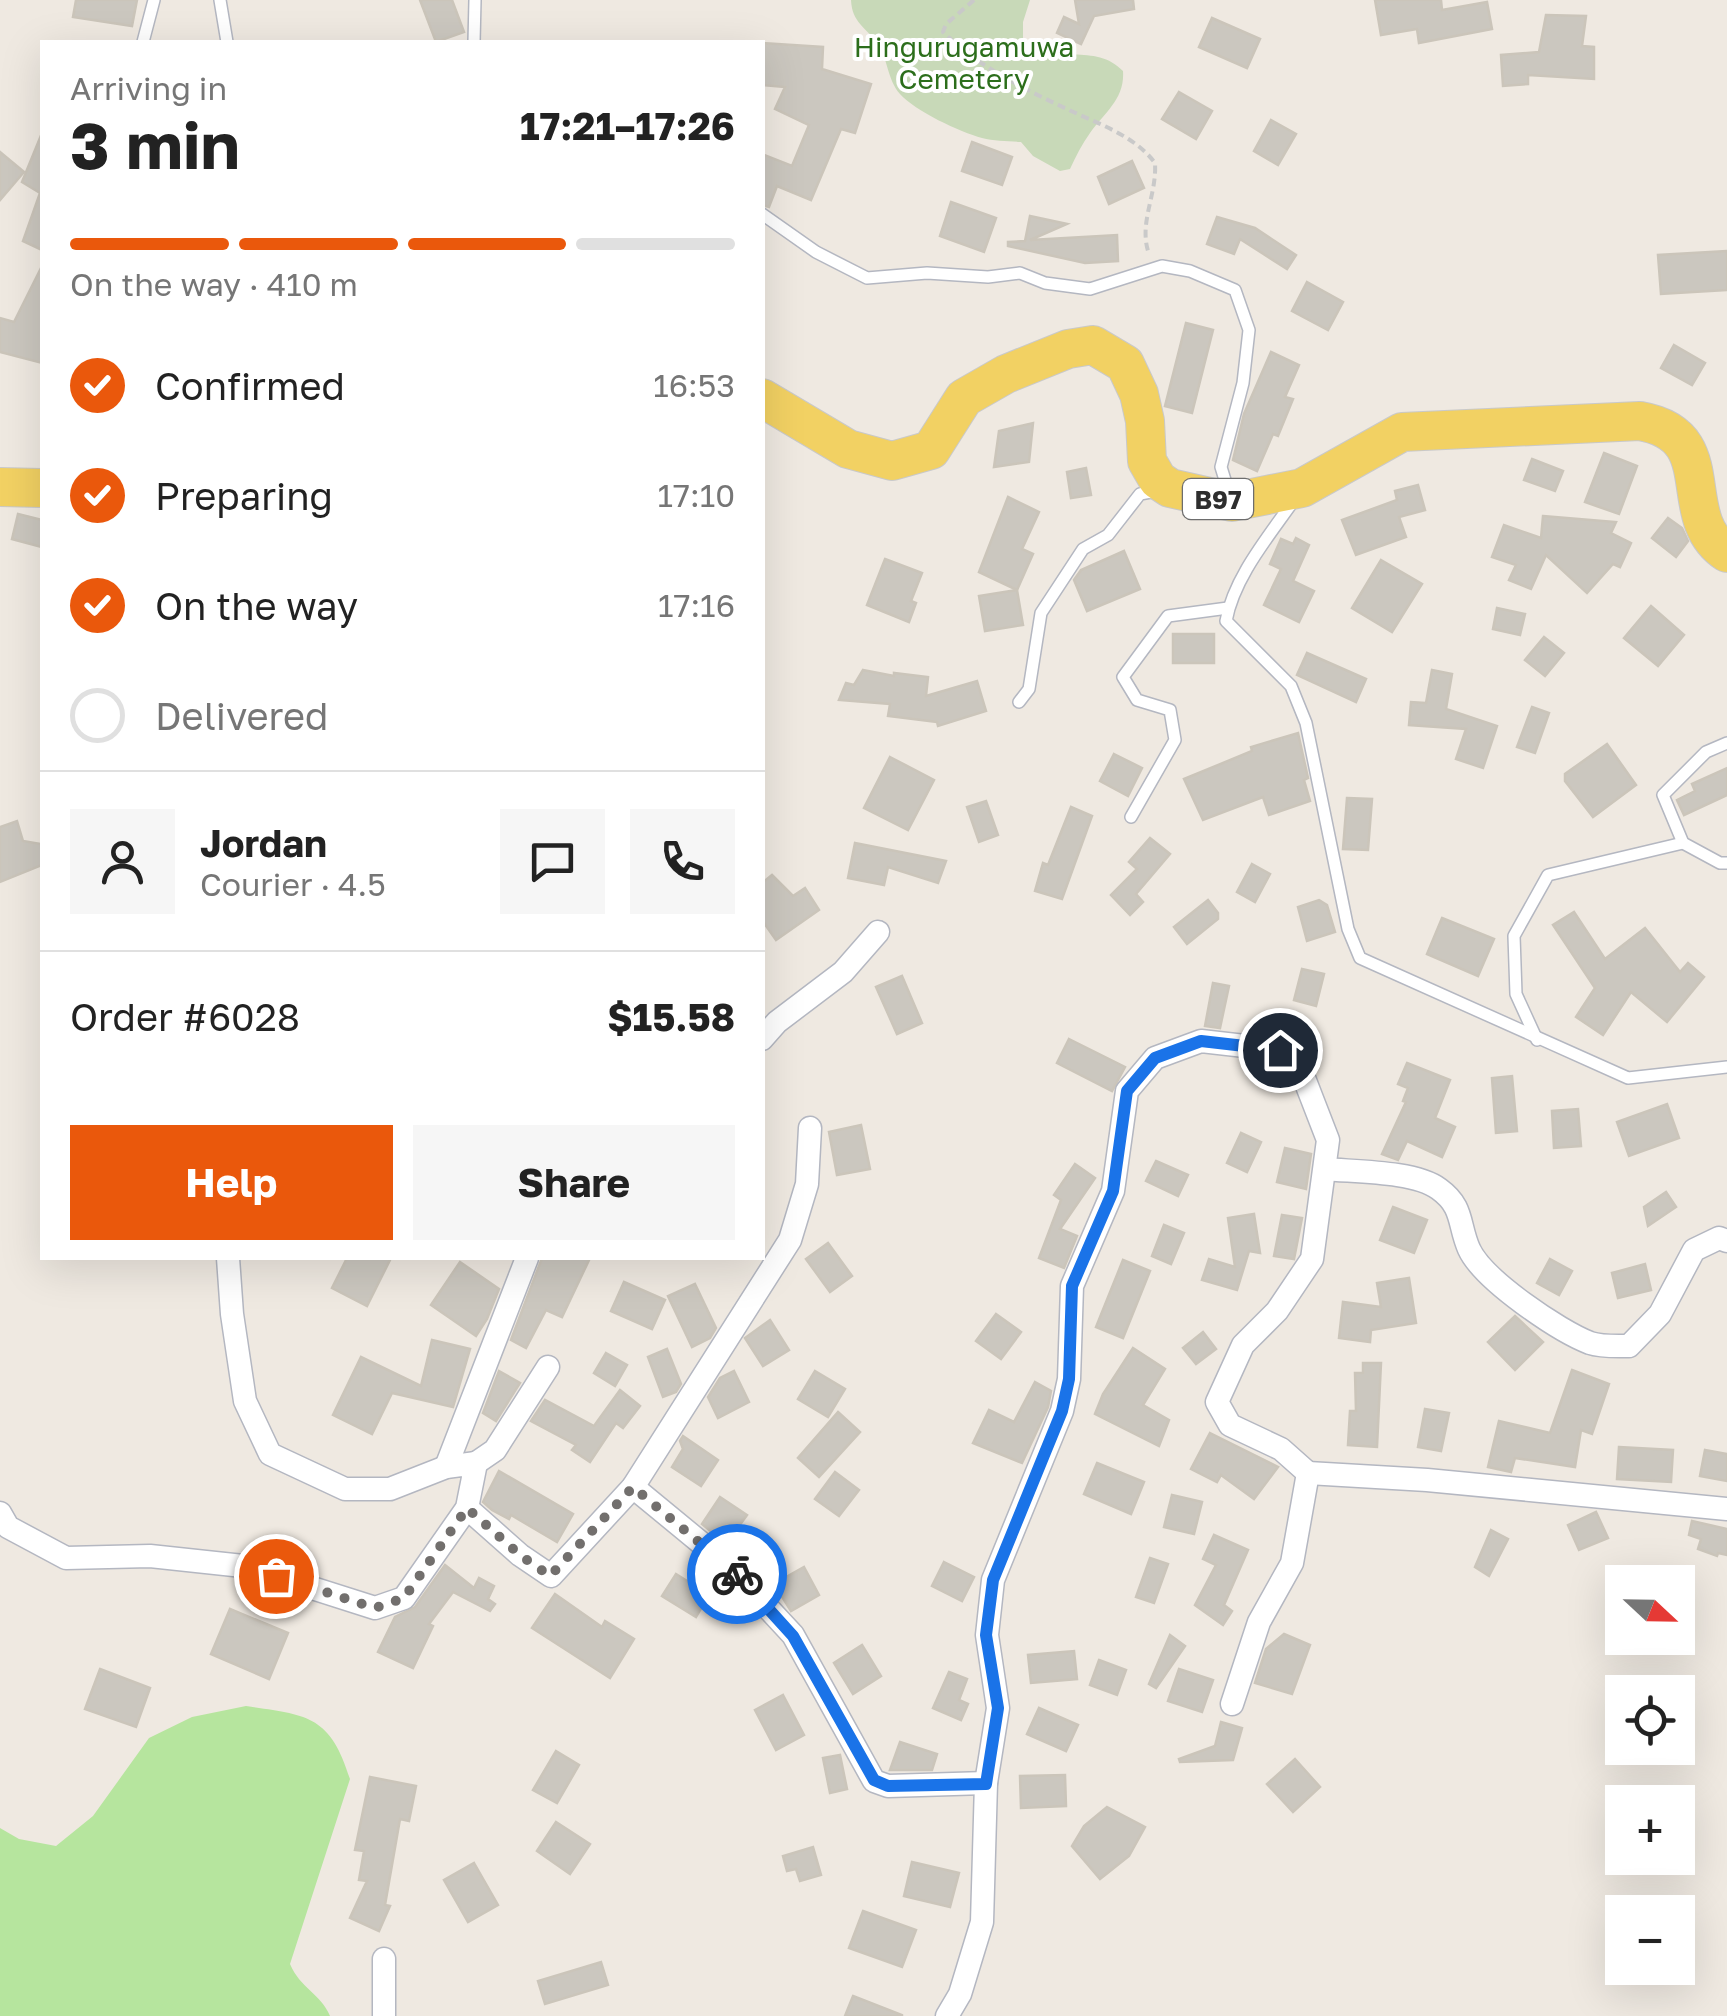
<!DOCTYPE html>
<meta charset="utf-8">
<style>
:root{--surface:#fff;--page:#f6f6f6;--text:#222;--muted:#767676;--line:#e0e0e0;--accent:#ea580c}
body{margin:0;font-family:"Golos Text",sans-serif;background:var(--page);color:var(--text);height:100vh;display:flex;flex-direction:column;font-size:38px;white-space:nowrap}
*{box-sizing:border-box;margin:0}
p{font-size:32px;color:var(--muted)}
.icon{flex:none;width:55px;height:55px;fill:none;stroke:currentColor;stroke-width:2;stroke-linecap:round;stroke-linejoin:round}
.map{position:relative;flex:1;overflow:hidden}
.details{position:absolute;left:40px;top:40px;width:725px;height:1220px;display:flex;flex-direction:column;background:var(--surface);border-radius:0px;box-shadow:0 10px 40px #0002}
.details>*{flex:none}
.needle{width:65px;rotate:112deg}
.tools{position:absolute;left:1605px;top:1565px;display:grid;gap:20px}
.tools a{display:grid;place-items:center;width:90px;height:90px;border-radius:0px;background:var(--surface);box-shadow:0 10px 40px #0002;font-size:50px}
.pin{position:absolute;display:grid;place-items:center;width:85px;height:85px;color:#fff;margin:-42px;border:5px solid #fff;border-radius:50%;box-shadow:0 2px 10px #0007}
.courier{position:absolute;display:grid;place-items:center;width:100px;height:100px;margin:-50px;border:8px solid #1a73e8;border-radius:50%;background:#fff;color:#222;box-shadow:0 2px 12px #0007}
.headline em{font-style:normal;font-weight:700}
.headline div{display:flex;flex-direction:column-reverse}
.headline{display:flex;align-items:center;justify-content:space-between;height:170px;padding:0 30px}
h1{font-size:65px;font-weight:700;line-height:75px}
.bar{display:grid;grid-template-columns:repeat(4,1fr);gap:15px 10px;align-content:center;height:120px;padding:0 30px}
.bar i{height:12px;border-radius:8px;background:var(--line)}
.bar .active{background:var(--accent)}
.bar p{grid-column:span 4}
.line{display:flex;align-items:center;gap:25px;padding:0 30px;border-top:2px solid var(--line)}
.line div{flex:1}
.round{display:grid;place-items:center;flex:none;width:105px;height:105px;border-radius:0px;background:var(--page)}
ol{padding:0 30px;list-style:none}
li{display:flex;align-items:center;gap:30px;height:110px}
li p{margin-inline-start:auto}
li .icon{padding:10px;border-radius:50%;background:var(--accent);color:#fff;stroke-width:4}
li:last-child{color:var(--muted)}
li i{width:55px;height:55px;border:5px solid var(--line);border-radius:50%}
.action{display:flex;gap:20px;margin-top:auto;padding:20px 30px}
.action a{flex:1;height:115px;border-radius:0px;background:var(--accent);color:#fff;font-size:40px;font-weight:700;line-height:115px;text-align:center}
.action a+a{background:var(--page);color:var(--text)}
.map>svg:first-child{display:block}
</style>
<div class="map">
<svg width="1727" height="2016" viewBox="0 0 1727 2016">
<rect width="100%" height="100%" fill="#efe9e1"/>
<path fill="#b6e59e" d="M 246,1706 C 306,1715 330,1714 350,1779 L 290,1964 C 300,1988 321,1994 330,2016 L 0,2016 L 0,1828 L 19,1839 L 56,1846 L 93,1816 L 149,1738 L 192,1717 Z"/>
<path fill="#c8d9b8" d="M 851,0 L 1030,0 L 1023,22 L 1023,44 C 1053,65 1096,42 1123,71 C 1125,99 1105,112 1090,133 C 1082,144 1076,156 1070,169 L 1060,171 L 1033,156 L 1021,142 C 1008,141 994,141 982,138 C 960,132 915,111 900,94 C 887,79 888,59 878,44 C 866,27 852,23 851,0 Z"/>
<g fill="#cbc7bf" stroke="#cbc5ba" stroke-width="2.5">
<polygon points="76,0 137,0 132,26 73,17"/>
<polygon points="420,0 452,0 464,32 436,42"/>
<polygon points="1075,0 1133,0 1134,9 1094,16 1081,44 1057,33 1064,17 1079,24"/>
<polygon points="1375,0 1441,0 1442,10 1487,2 1492,29 1419,43 1417,29 1381,35"/>
<polygon points="1546,15 1586,16 1582,46 1594,47 1594,79 1528,75 1528,84 1503,86 1501,55 1539,52"/>
<polygon points="1212,18 1260,39 1247,68 1199,47"/>
<polygon points="762,43 823,47 822,69 871,84 855,133 841,129 811,200 777,186 769,207 762,205 762,154 792,166 809,125 775,109 785,87 762,85"/>
<polygon points="1179,92 1212,111 1196,139 1162,119"/>
<polygon points="1271,120 1296,134 1278,165 1254,151"/>
<polygon points="42,133 42,250 23,241 40,193 22,182"/>
<polygon points="972,142 1012,157 1002,185 962,171"/>
<polygon points="0,152 24,172 0,200"/>
<polygon points="1132,161 1144,188 1109,204 1098,177"/>
<polygon points="951,202 996,218 984,252 940,236"/>
<polygon points="1030,216 1067,224 1030,240 1117,235 1118,261 1085,263 1008,246 1008,242 1025,241"/>
<polygon points="1217,217 1255,228 1296,255 1287,269 1240,239 1234,254 1207,244"/>
<polygon points="1727,251 1727,290 1661,294 1658,255"/>
<polygon points="42,266 42,363 0,352 0,318 14,322"/>
<polygon points="1307,282 1343,302 1328,330 1292,311"/>
<polygon points="1186,323 1213,330 1192,413 1165,406"/>
<polygon points="1674,345 1705,363 1692,385 1661,368"/>
<polygon points="1271,352 1299,365 1285,397 1293,399 1278,436 1273,434 1257,471 1233,460 1244,414"/>
<polygon points="1033,423 1029,462 994,467 999,431"/>
<polygon points="1604,453 1637,466 1619,514 1585,502"/>
<polygon points="1532,459 1563,471 1555,491 1524,480"/>
<polygon points="1086,468 1091,495 1071,498 1067,472"/>
<polygon points="1418,485 1425,510 1399,517 1406,537 1356,555 1342,520 1397,500 1395,491"/>
<polygon points="1008,497 1039,512 1022,549 1033,554 1017,590 979,572"/>
<polygon points="18,514 42,520 42,547 12,539"/>
<polygon points="1543,516 1616,522 1611,533 1631,543 1620,567 1613,564 1587,593 1546,555 1531,589 1509,580 1516,565 1492,557 1504,525 1541,538"/>
<polygon points="1668,518 1682,528 1688,541 1676,557 1652,538"/>
<polygon points="1296,538 1309,545 1293,581 1314,591 1299,622 1264,605 1281,569 1270,564 1281,539 1293,544"/>
<polygon points="1124,551 1140,589 1087,611 1074,580 1081,570"/>
<polygon points="885,559 922,573 911,601 916,603 909,622 867,605"/>
<polygon points="1381,560 1422,584 1392,632 1352,608"/>
<polygon points="1017,590 1023,625 985,631 979,596"/>
<polygon points="1651,606 1684,635 1658,666 1624,638"/>
<polygon points="1497,608 1525,614 1520,635 1493,629"/>
<rect x="1173" y="634" width="41" height="29"/>
<polygon points="1544,637 1564,653 1545,676 1525,660"/>
<polygon points="1307,653 1366,679 1356,702 1297,675"/>
<polygon points="863,670 894,676 894,673 928,677 926,696 977,681 986,711 938,726 937,722 888,716 890,704 839,700 846,683 854,685"/>
<polygon points="1432,670 1452,674 1446,709 1497,726 1483,768 1456,759 1466,729 1409,725 1411,702 1426,703"/>
<polygon points="1532,707 1549,713 1535,753 1517,747"/>
<polygon points="1298,733 1308,778 1304,780 1310,801 1269,815 1263,797 1203,820 1184,779 1252,751 1251,747"/>
<polygon points="1607,744 1636,785 1593,817 1565,781 1565,774"/>
<polygon points="1114,754 1142,768 1128,796 1100,781"/>
<polygon points="890,757 934,780 908,830 864,808"/>
<polygon points="1727,768 1727,795 1684,815 1677,800 1695,791 1692,784"/>
<polygon points="1347,798 1372,799 1368,850 1343,849"/>
<polygon points="986,801 998,835 979,842 967,807"/>
<polygon points="1071,807 1092,816 1062,899 1035,891 1043,863 1048,865"/>
<polygon points="17,821 23,841 41,844 42,865 0,882 0,827"/>
<polygon points="1150,838 1170,854 1136,894 1143,902 1130,915 1111,895 1137,869 1129,862"/>
<polygon points="855,843 946,861 938,883 888,867 884,885 848,878"/>
<polygon points="1252,864 1270,874 1255,902 1237,892"/>
<polygon points="772,875 793,896 805,888 819,910 776,940 762,920 762,883"/>
<polygon points="1208,900 1218,913 1218,919 1187,944 1174,927"/>
<polygon points="1319,900 1327,905 1335,932 1307,941 1298,907"/>
<polygon points="1574,912 1605,959 1645,928 1680,972 1688,963 1704,977 1667,1022 1631,992 1603,1035 1576,1017 1595,988 1553,925"/>
<polygon points="1442,918 1494,939 1478,976 1427,954"/>
<polygon points="1302,969 1324,974 1316,1006 1294,1000"/>
<polygon points="902,976 922,1023 897,1034 876,987"/>
<polygon points="1213,983 1229,986 1220,1028 1205,1026"/>
<polygon points="1069,1039 1125,1067 1112,1091 1057,1063"/>
<polygon points="1407,1063 1450,1080 1435,1118 1455,1127 1442,1157 1407,1141 1398,1160 1382,1154 1406,1102 1403,1101 1408,1088 1398,1084"/>
<polygon points="1512,1076 1517,1131 1496,1133 1492,1078"/>
<polygon points="1667,1104 1679,1138 1629,1156 1617,1122"/>
<polygon points="1578,1109 1581,1146 1554,1148 1552,1111"/>
<polygon points="861,1125 870,1169 837,1175 829,1132"/>
<polygon points="1241,1133 1261,1142 1247,1172 1227,1163"/>
<polygon points="1285,1148 1311,1154 1306,1189 1277,1182"/>
<polygon points="1156,1161 1188,1175 1178,1196 1146,1181"/>
<polygon points="1075,1164 1095,1178 1060,1229 1077,1236 1064,1268 1039,1258 1061,1200 1054,1195"/>
<polygon points="1666,1192 1676,1207 1648,1226 1644,1207"/>
<polygon points="1393,1207 1427,1220 1414,1253 1380,1240"/>
<polygon points="1254,1214 1260,1253 1249,1251 1237,1290 1202,1280 1209,1259 1235,1267 1228,1218"/>
<polygon points="1282,1215 1302,1218 1294,1259 1274,1256"/>
<polygon points="1164,1225 1184,1233 1171,1264 1152,1256"/>
<polygon points="828,1243 852,1276 830,1292 806,1259"/>
<polygon points="347,1258 391,1258 367,1306 332,1288"/>
<polygon points="542,1258 590,1258 562,1317 546,1310 526,1348 511,1340"/>
<polygon points="1550,1259 1572,1271 1559,1295 1537,1283"/>
<polygon points="1123,1260 1150,1271 1123,1338 1096,1327"/>
<polygon points="460,1262 499,1289 487,1319 476,1336 431,1305"/>
<polygon points="1645,1264 1651,1290 1618,1298 1612,1273"/>
<polygon points="1409,1278 1416,1323 1371,1330 1370,1342 1339,1338 1343,1302 1381,1307 1377,1283"/>
<polygon points="624,1282 665,1300 652,1329 611,1311"/>
<polygon points="695,1284 716,1328 710,1338 692,1347 668,1296"/>
<polygon points="996,1314 1021,1332 1001,1359 976,1341"/>
<polygon points="1515,1316 1543,1342 1515,1370 1488,1342"/>
<polygon points="770,1320 789,1350 763,1366 745,1338"/>
<polygon points="1203,1332 1216,1349 1196,1364 1183,1348"/>
<polygon points="432,1340 470,1349 453,1407 392,1393 372,1434 333,1415 361,1357 421,1386"/>
<polygon points="1133,1348 1165,1369 1143,1405 1169,1420 1159,1446 1095,1414 1103,1394"/>
<polygon points="667,1349 681,1384 676,1392 663,1397 648,1357"/>
<polygon points="606,1353 627,1365 615,1386 594,1373"/>
<polygon points="1363,1363 1381,1363 1377,1447 1348,1445 1350,1411 1356,1411 1355,1373 1363,1373"/>
<polygon points="1572,1370 1609,1384 1592,1434 1581,1430 1575,1467 1515,1458 1511,1472 1488,1467 1499,1421 1550,1433"/>
<polygon points="499,1371 520,1383 496,1421 483,1413"/>
<polygon points="734,1371 749,1402 718,1418 708,1397 720,1378"/>
<polygon points="815,1371 845,1389 828,1417 798,1399"/>
<polygon points="1035,1382 1051,1391 1048,1407 1022,1463 973,1443 989,1410 1014,1422"/>
<polygon points="620,1390 640,1406 623,1428 616,1423 590,1462 572,1450 576,1445 531,1421 545,1400 594,1426"/>
<polygon points="1425,1409 1449,1413 1441,1451 1418,1447"/>
<polygon points="838,1412 860,1432 819,1477 798,1458"/>
<polygon points="1210,1433 1278,1467 1254,1499 1221,1475 1217,1482 1191,1469"/>
<polygon points="683,1436 718,1460 701,1486 672,1467 683,1449 680,1441"/>
<polygon points="1619,1447 1673,1450 1671,1482 1617,1479"/>
<polygon points="1705,1450 1727,1454 1727,1481 1700,1476"/>
<polygon points="1097,1463 1144,1482 1131,1514 1084,1494"/>
<polygon points="499,1471 573,1514 557,1542 511,1515 509,1519 492,1510 483,1502"/>
<polygon points="835,1472 859,1490 839,1516 815,1499"/>
<polygon points="1172,1495 1202,1502 1194,1534 1164,1527"/>
<polygon points="720,1497 747,1515 726,1544 702,1524"/>
<polygon points="1596,1512 1608,1538 1579,1550 1568,1525"/>
<polygon points="1692,1521 1727,1529 1727,1555 1718,1553 1717,1556 1698,1549 1701,1539 1689,1535"/>
<polygon points="1491,1530 1508,1539 1489,1576 1475,1567"/>
<polygon points="1214,1535 1248,1550 1224,1605 1232,1611 1223,1625 1195,1605 1216,1565 1203,1559"/>
<polygon points="1150,1558 1168,1564 1154,1603 1136,1597"/>
<polygon points="944,1562 974,1577 962,1601 932,1586"/>
<polygon points="445,1565 474,1588 479,1578 494,1586 488,1599 495,1604 490,1611 453,1592 429,1624 433,1626 413,1668 378,1652 395,1617 415,1607"/>
<polygon points="804,1567 819,1595 791,1611 774,1584"/>
<polygon points="676,1574 709,1595 696,1617 662,1596"/>
<polygon points="555,1594 602,1627 605,1621 634,1639 610,1678 532,1628"/>
<polygon points="230,1609 288,1633 269,1679 211,1654"/>
<polygon points="1284,1634 1310,1645 1292,1694 1255,1683 1266,1649"/>
<polygon points="1170,1635 1185,1646 1156,1688 1149,1684"/>
<polygon points="862,1645 881,1676 853,1694 834,1663"/>
<polygon points="1074,1651 1077,1679 1031,1683 1028,1655"/>
<polygon points="1099,1660 1126,1670 1117,1695 1090,1685"/>
<polygon points="100,1669 150,1688 136,1727 85,1709"/>
<polygon points="1179,1669 1213,1680 1202,1712 1168,1701"/>
<polygon points="949,1672 967,1679 959,1700 968,1704 961,1720 933,1708"/>
<polygon points="783,1695 804,1735 776,1750 755,1710"/>
<polygon points="1039,1708 1078,1725 1066,1751 1027,1734"/>
<polygon points="1221,1722 1242,1728 1233,1760 1180,1762 1179,1759 1215,1746"/>
<polygon points="900,1742 937,1754 932,1770 890,1770"/>
<polygon points="556,1751 579,1765 557,1803 533,1790"/>
<polygon points="840,1755 847,1789 830,1793 823,1758"/>
<polygon points="1295,1759 1320,1787 1293,1812 1267,1784"/>
<polygon points="1065,1775 1066,1806 1021,1808 1020,1776"/>
<polygon points="370,1777 416,1786 409,1821 400,1819 385,1905 390,1906 379,1931 350,1918 367,1881 359,1880 364,1851 355,1850"/>
<polygon points="1107,1807 1145,1827 1129,1856 1100,1879 1072,1846 1084,1826"/>
<polygon points="556,1822 590,1844 570,1874 537,1851"/>
<polygon points="813,1847 821,1875 800,1881 796,1869 787,1871 783,1856"/>
<polygon points="912,1862 959,1873 950,1907 904,1896"/>
<polygon points="474,1863 498,1905 468,1922 444,1880"/>
<polygon points="863,1911 916,1930 902,1967 849,1948"/>
<polygon points="601,1962 608,1985 545,2004 538,1981"/>
<polygon points="853,1996 902,2015 902,2016 845,2016"/>
</g>
<g fill="none" stroke-linecap="round" stroke-linejoin="round">
<defs>
<g id="lane">
<polyline points="220,0 227,42"/>
<polyline points="143,42 154,0"/>
<polyline points="474,42 475,0"/>
<polyline points="762,214 816,252 867,278 927,273 988,277 1020,273 1045,283 1090,289 1162,266 1190,271 1235,290 1249,330 1243,383 1221,467 1229,493"/>
<path d="M 1294,500 C 1269,536 1234,577 1226,621 L 1291,686 L 1306,723 L 1348,929 L 1360,958 L 1628,1078 L 1727,1067"/>
<polyline points="1019,702 1029,689 1041,613 1083,549 1108,535 1140,494 1156,491"/>
<polyline points="1727,743 1706,752 1663,795 1683,843 1720,863 1727,863"/>
<polyline points="1131,817 1175,740 1170,710 1137,700 1123,677 1168,616 1228,608"/>
<polyline points="1537,1040 1516,994 1514,936 1548,875 1683,843"/>
</g>
<g id="street">
<polyline points="762,1039 777,1022 843,972 878,932"/>
<path d="M 1325,1169 C 1355,1172 1415,1171 1439,1189 C 1464,1207 1458,1224 1469,1249 C 1483,1280 1559,1331 1590,1343 C 1602,1347 1617,1346 1629,1346 L 1660,1314 L 1694,1250 L 1719,1238 L 1727,1241"/>
<polyline points="476,1463 495,1450 548,1367"/>
<polyline points="446,1467 527,1258"/>
<polyline points="1308,1473 1427,1480 1727,1509"/>
<polyline points="633,1487 729,1566 793,1635 874,1781 888,1786 986,1783"/>
<polyline points="467,1508 520,1555 551,1576 633,1487 790,1240 807,1184 810,1128"/>
<polyline points="0,1513 8,1527 66,1558 150,1556 243,1566 375,1608 404,1598 467,1508 476,1463 446,1467 390,1489 345,1489 270,1454 245,1401 232,1314 228,1258"/>
<polyline points="384,1959 384,2016"/>
<polyline points="947,2016 960,1994 982,1922 986,1783 998,1708 987,1635 993,1580 1062,1411 1069,1379 1072,1286 1113,1191 1127,1091 1155,1058 1201,1041 1280,1050 1304,1078 1328,1140 1312,1259 1277,1311 1243,1345 1217,1402 1230,1425 1281,1449 1308,1473 1292,1563 1259,1622 1232,1704"/>
</g>
<g id="primary">
<path d="M 762,398 L 848,449 L 892,461 L 931,450 L 964,398 L 1006,374 L 1068,349 L 1093,345 L 1125,364 L 1139,394 L 1145,421 L 1147,461 L 1158,480 L 1170,488 L 1232,502 L 1302,488 L 1402,432 L 1640,421 C 1725,436 1672,516 1727,553"/>
<polyline points="0,487 42,488"/>
</g>
</defs>
<use href="#lane" stroke="#b4b7c1" stroke-width="14"/>
<use href="#street" stroke="#b4b7c1" stroke-width="25"/>
<use href="#primary" stroke="#c9c9c9" stroke-width="40"/>
<path stroke="#c9c9c9" stroke-width="4" stroke-dasharray="8 5" stroke-linecap="butt" d="M 974,0 L 946,24 L 943,32 C 979,67 1024,89 1069,110 C 1099,124 1135,136 1155,163 C 1157,196 1138,223 1149,254"/>
<use href="#lane" stroke="#fff" stroke-width="11"/>
<use href="#street" stroke="#fff" stroke-width="22"/>
<use href="#primary" stroke="#f2d163" stroke-width="38"/>
</g>
<g fill="none" stroke-linecap="round" stroke-linejoin="round">
<polyline stroke="#726f6d" stroke-width="10" stroke-dasharray="0 18" points="276,1576 375,1608 404,1598 467,1508 520,1555 550,1576 633,1487 737,1574"/>
<polyline stroke="#1a73e8" stroke-width="12" points="737,1574 793,1636 874,1780 888,1786 986,1784 998,1708 986,1635 993,1580 1062,1411 1069,1379 1072,1286 1113,1191 1127,1091 1155,1058 1201,1041 1280,1050"/>
</g>
<g text-anchor="middle" dominant-baseline="central" stroke-width="8" stroke-linejoin="round" paint-order="stroke">
<rect fill="#fff" stroke="#6d6d6d" stroke-width="2.5" x="1183" y="479" width="70" height="40" rx="8"/>
<g font-size="25" font-weight="bold" fill="#2e2e2e">
<text x="1218" y="499">B97</text>
</g>
<g font-size="28" fill="#2c6e1b" stroke="#fff">
<text x="964" y="46">Hingurugamuwa<tspan x="964" dy="32">Cemetery</tspan></text>
</g>
</g>
</svg>
<div class="tools">
<a><svg class="needle" viewBox="-14 -14 28 28"><path d="M0-13l5 13h-10z" fill="#e53935"/><path d="M0 13l5-13h-10z" fill="#767676"/></svg></a>
<a><svg class="icon" aria-label="locate" viewBox="0 0 24 24"><circle cx="12" cy="12" r="6"/><path d="M12 2v4M12 18v4M2 12h4M18 12h4"/></svg></a>
<a>+</a>
<a>−</a>
</div>
<div class="pin" style="left:276px;top:1576px;background:#ea580c"><svg class="icon" aria-label="bag" viewBox="0 0 24 24"><path d="M5 8h14l-1 12H6zM9 8a3 3 0 0 1 6 0"/></svg></div>
<div class="pin" style="left:1280px;top:1050px;background:#1f2937"><svg class="icon" aria-label="home" viewBox="0 0 24 24"><path d="M3 11l9-7 9 7M6 9v11h12V9"/></svg></div>
<div class="courier" style="left:737px;top:1574px"><svg class="icon" aria-label="bike" viewBox="0 0 24 24"><circle cx="6" cy="16" r="4"/><circle cx="18" cy="16" r="4"/><path d="M6 16l4-8h5l3 8M10 8l3 8H6M13 5h3"/></svg></div>
<section class="details">
<div class="headline"><div><h1>3 min</h1><p>Arriving in</p></div><em>17:21–17:26</em></div>
<div class="bar"><i class="active"></i><i class="active"></i><i class="active"></i><i></i><p>On the way · 410 m</p></div>
<ol>
<li><svg class="icon" aria-label="check" viewBox="0 0 24 24"><path d="M5 12l5 5 9-10"/></svg>Confirmed<p>16:53</p></li>
<li><svg class="icon" aria-label="check" viewBox="0 0 24 24"><path d="M5 12l5 5 9-10"/></svg>Preparing<p>17:10</p></li>
<li><svg class="icon" aria-label="check" viewBox="0 0 24 24"><path d="M5 12l5 5 9-10"/></svg>On the way<p>17:16</p></li>
<li><i></i>Delivered</li>
</ol>
<div class="line" style="height:180px"><a class="round"><svg class="icon" aria-label="person" viewBox="0 0 24 24"><circle cx="12" cy="8" r="4"/><path d="M4 21q1-7 8-7t8 7"/></svg></a><div><b>Jordan</b><p>Courier · 4.5</p></div><a class="round"><svg class="icon" aria-label="chat" viewBox="0 0 24 24"><path d="M4 5h16v11H9l-5 4z"/></svg></a><a class="round"><svg class="icon" aria-label="phone" viewBox="0 0 24 24"><path d="M5 4h4l2 5-3 2q2 4 5 5l2-3 5 2v4C11 20 4 13 5 4z"/></svg></a></div>
<div class="line" style="height:130px"><div>Order #6028</div><b>$15.58</b></div>
<div class="action"><a>Help</a><a>Share</a></div>
</section>
</div>
